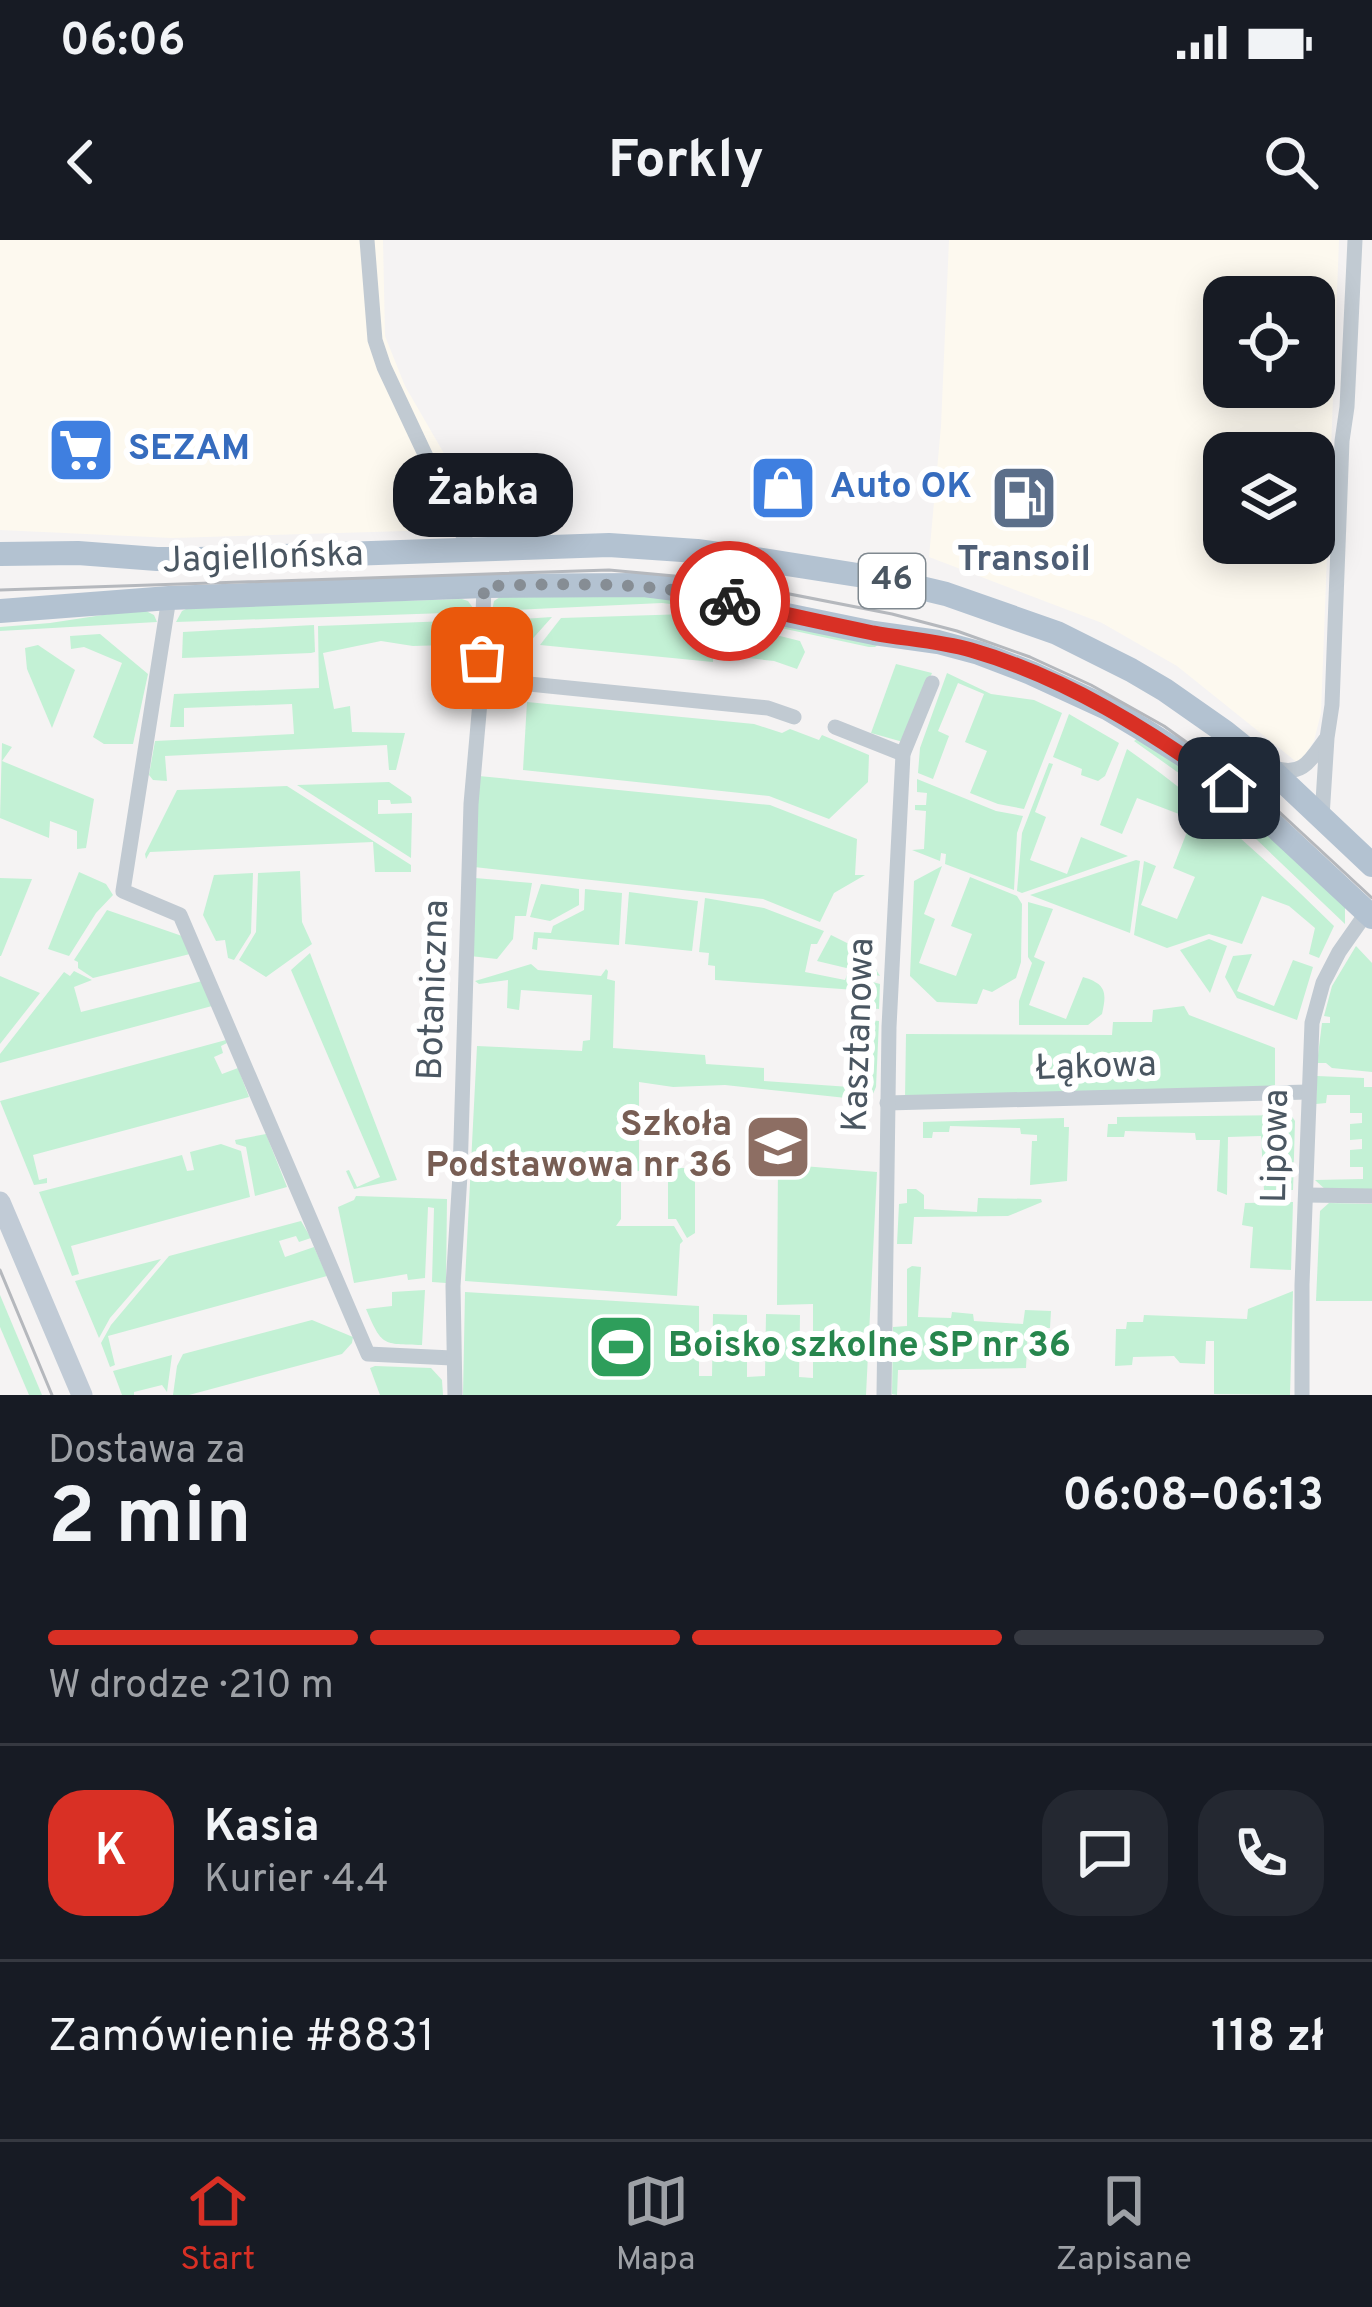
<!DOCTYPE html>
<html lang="pl">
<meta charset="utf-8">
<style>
:root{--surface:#171b24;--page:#242831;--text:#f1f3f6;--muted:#9ea1a6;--line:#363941;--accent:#d93025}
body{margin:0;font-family:Overpass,sans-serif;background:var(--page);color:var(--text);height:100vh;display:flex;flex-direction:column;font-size:45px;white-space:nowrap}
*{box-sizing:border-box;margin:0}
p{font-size:39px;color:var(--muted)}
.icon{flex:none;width:66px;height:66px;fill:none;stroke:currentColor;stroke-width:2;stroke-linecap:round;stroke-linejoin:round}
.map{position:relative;height:1155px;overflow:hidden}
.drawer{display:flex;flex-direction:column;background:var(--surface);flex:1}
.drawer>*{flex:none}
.controls{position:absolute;left:1203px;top:36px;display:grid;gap:24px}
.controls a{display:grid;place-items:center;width:132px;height:132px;border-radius:24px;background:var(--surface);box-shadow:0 6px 30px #0003;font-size:60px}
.pin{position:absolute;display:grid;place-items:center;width:102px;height:102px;color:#fff;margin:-51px;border-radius:24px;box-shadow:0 6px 18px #0006}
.courier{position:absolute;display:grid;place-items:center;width:120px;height:120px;margin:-60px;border:9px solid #d93025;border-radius:50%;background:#fff;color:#222;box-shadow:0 3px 15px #0007}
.bubble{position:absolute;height:84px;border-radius:36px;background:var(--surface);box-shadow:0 6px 30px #0003;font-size:39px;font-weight:700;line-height:84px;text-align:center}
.headline em{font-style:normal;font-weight:700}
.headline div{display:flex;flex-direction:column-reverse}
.headline{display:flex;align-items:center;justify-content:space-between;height:204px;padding:0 48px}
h1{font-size:78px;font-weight:700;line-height:90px}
.bar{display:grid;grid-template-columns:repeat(4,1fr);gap:18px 12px;align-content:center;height:144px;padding:0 48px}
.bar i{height:15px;border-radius:9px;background:var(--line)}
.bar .active{background:var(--accent)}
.bar p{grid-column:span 4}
.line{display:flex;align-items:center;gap:30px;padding:0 48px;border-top:3px solid var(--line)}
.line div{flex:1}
.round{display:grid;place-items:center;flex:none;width:126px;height:126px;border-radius:36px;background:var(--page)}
.status{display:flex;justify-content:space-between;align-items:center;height:84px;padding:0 60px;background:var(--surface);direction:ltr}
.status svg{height:33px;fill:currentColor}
header{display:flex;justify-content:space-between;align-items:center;height:156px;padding:0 48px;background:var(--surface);font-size:54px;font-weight:700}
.tabs{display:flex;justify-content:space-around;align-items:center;height:168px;border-top:3px solid var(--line);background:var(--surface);font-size:33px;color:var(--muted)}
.tabs a{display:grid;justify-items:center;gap:6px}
.tabs .active{color:var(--accent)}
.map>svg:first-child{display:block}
</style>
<div class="status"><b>06:06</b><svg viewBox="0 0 49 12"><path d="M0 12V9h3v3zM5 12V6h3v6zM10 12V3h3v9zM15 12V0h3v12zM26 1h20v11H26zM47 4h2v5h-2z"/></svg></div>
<header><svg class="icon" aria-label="back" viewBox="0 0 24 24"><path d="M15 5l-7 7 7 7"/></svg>Forkly<svg class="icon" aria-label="search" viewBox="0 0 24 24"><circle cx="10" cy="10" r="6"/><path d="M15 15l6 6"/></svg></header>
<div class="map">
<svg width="1372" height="1155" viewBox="0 0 1372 1155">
<rect width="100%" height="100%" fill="#f5f3f3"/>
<g fill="#fdf9ef" fill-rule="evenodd">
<polygon points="0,0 383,0 385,96 405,146 483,281 440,290 172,298 0,290"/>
<path d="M 949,0 L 1339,0 L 1321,473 L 1314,501 L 1299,524 L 1177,426 L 1102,383 L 929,317 L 941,186 ZM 1224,57 L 1314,57 L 1314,147 L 1224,147 ZM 1224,213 L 1314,213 L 1314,303 L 1224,303 Z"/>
</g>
<g fill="#c3f1d5">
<polygon points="637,355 684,360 879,404 875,407 869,407 767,385 704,368 662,363 492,371 494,361 500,357"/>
<polygon points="462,359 468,361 476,372 176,382 182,371 188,368"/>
<polygon points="142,369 154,375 157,382 0,391 0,387 50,383"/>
<polygon points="687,374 714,381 713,422 540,405 561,378"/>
<polygon points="552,377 527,405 522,431 488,435 492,381"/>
<polygon points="449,381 447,405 413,406 381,401 323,413 334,469 350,466 352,492 405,493 396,530 389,530 387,505 165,516 167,541 153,540 149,535 155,501 294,494 292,464 184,468 184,487 170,487 174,454 319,448 318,386"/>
<polygon points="719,381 800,401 805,412 797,429 774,421 721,415 719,412"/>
<polygon points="314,385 315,412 311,413 182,418 183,392"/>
<polygon points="100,394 148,434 133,504 104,504 93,497 122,423 84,407 71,409 70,396"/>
<polygon points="38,405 75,430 52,488 27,429 25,408"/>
<polygon points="896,424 932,433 903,502 871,493"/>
<polygon points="947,433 991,454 1034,460 1062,473 1024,569 998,564 970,553 987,511 965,502 984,454 958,443 938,491 949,496 933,539 918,533 920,508"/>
<polygon points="527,462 754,484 782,493 790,489 819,500 822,495 869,515 868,542 829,579 769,556 523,530"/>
<polygon points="1069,474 1119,503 1105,536 1098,541 1081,535 1082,529 1053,517"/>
<polygon points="1137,499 1152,505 1253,579 1345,667 1345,684 1234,578 1194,544 1134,501"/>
<polygon points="2,503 12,507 2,521 94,559 86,608 77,609 77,591 50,581 49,598 0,578"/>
<path d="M 1127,509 C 1203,562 1268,621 1334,686 L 1319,718 L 1309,714 L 1315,688 L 1289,666 L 1262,656 L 1242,704 L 1209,694 L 1167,708 L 1134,695 L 1144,621 L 1156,626 L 1141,665 L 1177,679 L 1195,637 L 1173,628 L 1192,579 L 1137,558 L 1122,594 L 1100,585 Z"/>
<polygon points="1049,523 1053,524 1035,572 1046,577 1030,620 1067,634 1081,597 1128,616 1022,653 1017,651 1022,593"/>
<polygon points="479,536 770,565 857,599 855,635 865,635 834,653 820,682 763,659 474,627"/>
<polygon points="917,539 996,571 1023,576 1017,593 1014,650 945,624 946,614 941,613 940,621 912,610 924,609 926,571 915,570 915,565 926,565 927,553 917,552"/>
<polygon points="389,542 411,557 412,563 391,564 390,560 378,560 378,574 412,573 411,618 297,545"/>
<polygon points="287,546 411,625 411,632 375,632 373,602 150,612 146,619 145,614 177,550"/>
<polygon points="1136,620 1140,621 1130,693 1030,655"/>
<polygon points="942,626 924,674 935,679 919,723 956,736 972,694 951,686 970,637 1017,656 1022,664 1021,722 1016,738 992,752 983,749 977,764 937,762 910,736 914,641"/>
<polygon points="300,631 302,682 312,704 266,737 239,720 256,692 258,633"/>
<polygon points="79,632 106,644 113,655 96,673 69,716 48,709"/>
<polygon points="253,633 251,693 234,720 228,718 225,700 216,701 203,675 214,635"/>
<polygon points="0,638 32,639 1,716 0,716"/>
<polygon points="475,638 532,643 526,676 515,676 513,699 497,719 470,716"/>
<polygon points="541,644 579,649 579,665 550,681 530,677"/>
<polygon points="585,649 622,653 619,705 538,698 537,710 532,709 534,692 551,693 553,686 584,670"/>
<polygon points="629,652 698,661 692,711 625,704"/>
<polygon points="705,658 764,668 824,691 817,704 811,704 805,732 845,740 847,735 880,744 879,769 869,768 869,751 715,740 715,726 708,725 709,713 699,712"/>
<path d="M 1028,662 L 1053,669 L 1034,717 L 1045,722 L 1029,765 L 1066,779 L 1083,737 C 1106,744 1107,752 1102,774 L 1088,785 L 1019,785 L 1019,761 L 1032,723 L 1028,717 Z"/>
<polygon points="107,670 182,696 190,714 93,738 78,728 78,722 74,720"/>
<polygon points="831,695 865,712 880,736 817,721"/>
<polygon points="1209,699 1227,706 1210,753 1180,710"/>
<polygon points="1356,706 1372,723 1372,832 1332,828 1326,823 1317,823 1322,783 1330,783 1330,777 1324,776 1332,746"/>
<polygon points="310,713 397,940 354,949 346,931 349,930 357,947 380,937 291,730"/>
<polygon points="1252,714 1237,751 1274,766 1293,720 1313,727 1297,780 1237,758 1225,737 1233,716"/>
<polygon points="531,724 538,730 601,736 606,729 608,731 607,739 615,741 613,808 705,815 706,824 764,828 764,841 850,847 851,855 865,855 869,780 879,781 876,847 872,856 865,860 725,845 673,847 639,842 639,931 621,932 621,979 616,986 674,986 683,1001 680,1004 677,1056 465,1041 477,806 582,811 583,801 590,800 592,755 521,750 519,770 507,768 508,740 479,744 475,741"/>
<polygon points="74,731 92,740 74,747 81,772 202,741 212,766 0,823 0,814 64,732 70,736"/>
<polygon points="0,736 40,753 0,804"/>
<polygon points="1184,766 1189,775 1275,808 1275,849 905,859 906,794 1112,795 1113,782 1152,782 1153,770"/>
<polygon points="226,800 227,803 221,806 223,813 214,817 222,834 238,828 249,857 33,915 39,940 47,938 47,943 34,945 0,861"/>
<polygon points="1317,836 1364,838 1364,847 1372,847 1372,950 1326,950 1315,940 1363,939 1363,927 1350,927 1350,910 1362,909 1362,899 1350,900 1350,884 1362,883 1362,873 1350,873 1350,855 1327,855 1326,863 1316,864"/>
<polygon points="1291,875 1295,881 1293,950 1264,950 1261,896 1228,897 1227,955 1217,951 1220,900 1196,900 1195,893 1125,891 1124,897 1107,897 1108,884 1117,884 1117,877"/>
<polygon points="1064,878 1064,887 1069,887 1067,941 1030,945 1032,901 1037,901 1037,895 1021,894 1020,888 950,886 949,892 933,892 932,898 923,898 923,882"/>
<polygon points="266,894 287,947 255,956 246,907 236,904 235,900"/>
<polygon points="221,904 241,911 250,957 71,1006 79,1034 72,1036 39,952 182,915 187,931 194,930 190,912"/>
<polygon points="778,924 877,932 866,1155 463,1155 465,1052 699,1066 699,1136 712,1136 713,1074 747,1075 747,1137 765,1136 766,1074 800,1075 799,1137 813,1138 813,1064 777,1065"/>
<polygon points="668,928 695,928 695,993 687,998 676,979 668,979"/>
<polygon points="907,949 916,949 924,955 924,969 977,972 978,958 1041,959 1042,962 1008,976 914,977 912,1004 897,1004 899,964 907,963"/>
<polygon points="356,956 447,959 446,1043 432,1042 434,968 428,967 425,1038 408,1040 407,1034 354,1043 338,967 354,960"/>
<polygon points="1293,962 1291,1030 1250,1028 1253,987 1242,985 1245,963"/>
<polygon points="1329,963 1372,964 1372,1061 1316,1061 1320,971"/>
<polygon points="301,981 311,998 299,1002 296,996 279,1001 285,1017 314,1007 327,1036 108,1096 115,1125 110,1127 101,1103 111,1085 169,1016"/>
<polygon points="161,1019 110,1078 99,1098 75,1041"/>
<polygon points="912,1026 921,1027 918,1077 951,1078 952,1072 973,1074 974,1081 1023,1084 1025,1070 1051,1071 1050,1088 1028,1088 1026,1128 898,1130 897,1155 892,1154 893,1087 907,1086 907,1029"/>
<path d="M 425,1050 L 422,1105 C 382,1104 382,1106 366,1069 L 392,1066 L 392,1052 Z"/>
<polygon points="1293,1051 1290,1155 1214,1154 1214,1101 1206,1101 1205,1124 1180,1123 1174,1116 1133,1117 1132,1125 1115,1126 1116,1089 1126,1089 1127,1082 1143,1082 1144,1075 1247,1079 1248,1069"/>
<polygon points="0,1055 42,1155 29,1155 0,1087"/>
<polygon points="312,1080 353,1097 352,1103 342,1114 189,1155 173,1155 177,1126 183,1114"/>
<polygon points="172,1115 167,1152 162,1145 134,1152 134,1155 122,1155 113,1131"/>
<polygon points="375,1126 431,1128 442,1140 443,1155 380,1155 370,1128"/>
</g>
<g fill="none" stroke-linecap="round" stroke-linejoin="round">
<g stroke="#c1cad2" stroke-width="15">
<polyline points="367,0 375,100 384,127 470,310"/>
<polyline points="169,358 123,651 180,675 368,1114 452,1118"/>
<polyline points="480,462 529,444 768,468 794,477"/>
<polyline points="835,487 903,514"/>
<path d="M 1274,528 C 1302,537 1310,521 1325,500"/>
<polyline points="1322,577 1327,498 1332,465 1342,201 1347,167 1355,0"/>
<polyline points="887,863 1308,852"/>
<polyline points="1307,955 1372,956"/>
<polyline points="455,1155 453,1046 460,935 471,564 480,462 484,346"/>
<polyline points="884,1155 889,787 903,514 932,443"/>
<polyline points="1302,1155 1302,1045 1312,783 1323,743 1339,712 1367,672"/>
</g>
<polyline stroke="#c1cbd6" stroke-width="21" points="0,962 82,1155"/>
<g stroke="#b3c2d1" stroke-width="24">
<polyline points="0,314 78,313 157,319 199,319 609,305 697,311 762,320 883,339 946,354 1057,393 1131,430 1165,450 1225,492 1266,525 1372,625"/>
<polyline points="0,371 169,358 484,346 644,345 683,350 767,371 874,393 938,402 979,413 1031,433 1107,468 1142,489 1191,520 1255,568 1372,677"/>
</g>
<g stroke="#b5b8bd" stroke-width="3">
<polyline points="0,350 609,330 718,340 892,374 957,391 1030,417 1091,445 1164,486 1263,557 1372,658"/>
<polyline points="0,1030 52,1155"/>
</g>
</g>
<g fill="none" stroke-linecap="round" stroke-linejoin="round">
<path stroke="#868d94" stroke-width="12" stroke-dasharray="0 21.6" d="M 482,418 L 484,346 C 567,344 648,340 730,361"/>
<path stroke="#d93025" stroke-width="15" d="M 730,361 C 777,373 825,383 873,393 C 906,399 939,401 971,410 C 1065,437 1151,491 1229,548"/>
</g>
<defs>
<symbol id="supermarket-square" viewBox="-11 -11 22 22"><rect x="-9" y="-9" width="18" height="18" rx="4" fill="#3f7fe0" stroke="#fff"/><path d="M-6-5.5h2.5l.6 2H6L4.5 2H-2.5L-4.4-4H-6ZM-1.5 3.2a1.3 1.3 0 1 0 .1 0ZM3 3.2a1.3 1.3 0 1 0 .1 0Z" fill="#fff"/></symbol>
<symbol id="shop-square" viewBox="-11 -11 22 22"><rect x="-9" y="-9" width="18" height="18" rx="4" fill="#3f7fe0" stroke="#fff"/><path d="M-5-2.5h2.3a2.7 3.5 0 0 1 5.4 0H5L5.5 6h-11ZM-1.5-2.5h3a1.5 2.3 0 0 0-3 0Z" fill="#fff"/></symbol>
<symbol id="fuel-square" viewBox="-11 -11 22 22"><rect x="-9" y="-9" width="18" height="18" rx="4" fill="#5c6f8a" stroke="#fff"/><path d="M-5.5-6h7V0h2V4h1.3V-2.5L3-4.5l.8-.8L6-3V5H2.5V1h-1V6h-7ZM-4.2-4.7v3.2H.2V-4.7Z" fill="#fff"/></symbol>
<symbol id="school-square" viewBox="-11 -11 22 22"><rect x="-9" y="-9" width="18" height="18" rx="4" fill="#8d6e63" stroke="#fff"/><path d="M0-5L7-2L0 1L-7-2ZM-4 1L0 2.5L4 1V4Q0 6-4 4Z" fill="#fff"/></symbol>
<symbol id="stadium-square" viewBox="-11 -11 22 22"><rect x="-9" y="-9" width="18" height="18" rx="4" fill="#2e9e5b" stroke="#fff"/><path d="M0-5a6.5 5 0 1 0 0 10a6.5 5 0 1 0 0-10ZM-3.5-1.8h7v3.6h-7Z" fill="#fff"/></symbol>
</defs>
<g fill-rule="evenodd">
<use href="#supermarket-square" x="43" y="172" width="76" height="76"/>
<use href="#shop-square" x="745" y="210" width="76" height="76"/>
<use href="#fuel-square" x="986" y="220" width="76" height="76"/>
<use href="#school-square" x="740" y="869" width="76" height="76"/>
<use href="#stadium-square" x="583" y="1069" width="76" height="76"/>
</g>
<g text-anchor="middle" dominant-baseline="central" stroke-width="12" stroke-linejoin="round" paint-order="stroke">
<rect fill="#fff" stroke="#808990" stroke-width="3" x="859" y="314" width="66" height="54" rx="9"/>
<g font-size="33" font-weight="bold" fill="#4a5661">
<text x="892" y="341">46</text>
</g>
<g font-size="36" font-weight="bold" fill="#366cbe" stroke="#fff" text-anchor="start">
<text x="128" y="210">SEZAM</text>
<text x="830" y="248">Auto OK</text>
</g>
<g font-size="36" fill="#4a5661" stroke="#fff">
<text transform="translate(263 319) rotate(-2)">Jagiellońska</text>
<text transform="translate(435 750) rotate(-88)">Botaniczna</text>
<text transform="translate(860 795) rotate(-88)">Kasztanowa</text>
<text transform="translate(1096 828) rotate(-2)">Łąkowa</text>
<text transform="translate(1277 906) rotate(-89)">Lipowa</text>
</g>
<g font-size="36" font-weight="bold" fill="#4e5e75" stroke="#fff">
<text x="1024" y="321">Transoil</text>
</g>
<g font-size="36" font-weight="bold" fill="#785e54" stroke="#fff" text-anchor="end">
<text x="732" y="886">Szkoła<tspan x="732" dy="41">Podstawowa nr 36</tspan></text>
</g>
<g font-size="36" font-weight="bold" fill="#27864d" stroke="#fff" text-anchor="start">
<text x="668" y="1107">Boisko szkolne SP nr 36</text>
</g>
</g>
</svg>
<div class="controls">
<a><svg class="icon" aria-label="locate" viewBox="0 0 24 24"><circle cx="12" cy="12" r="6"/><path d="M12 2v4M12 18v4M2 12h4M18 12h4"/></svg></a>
<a><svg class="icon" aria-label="layers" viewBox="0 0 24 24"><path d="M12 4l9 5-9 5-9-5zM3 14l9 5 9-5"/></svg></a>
</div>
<div class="pin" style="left:482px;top:418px;background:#ea580c"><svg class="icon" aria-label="bag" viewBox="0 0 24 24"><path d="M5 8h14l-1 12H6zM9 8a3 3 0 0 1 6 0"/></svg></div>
<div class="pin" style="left:1229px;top:548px;background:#1f2937"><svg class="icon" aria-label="home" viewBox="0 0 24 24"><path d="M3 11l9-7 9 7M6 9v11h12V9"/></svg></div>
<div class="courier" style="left:730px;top:361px"><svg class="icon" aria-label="bike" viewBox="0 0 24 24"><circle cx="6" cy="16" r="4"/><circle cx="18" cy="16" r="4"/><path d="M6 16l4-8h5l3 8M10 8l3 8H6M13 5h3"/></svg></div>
<div class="bubble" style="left:393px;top:213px;width:180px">Żabka</div>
</div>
<section class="drawer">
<div class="headline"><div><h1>2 min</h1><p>Dostawa za</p></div><em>06:08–06:13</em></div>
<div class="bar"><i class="active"></i><i class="active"></i><i class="active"></i><i></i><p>W drodze · 210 m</p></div>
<div class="line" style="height:216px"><b class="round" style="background:var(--accent);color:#fff">K</b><div><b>Kasia</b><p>Kurier · 4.4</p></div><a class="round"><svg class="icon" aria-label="chat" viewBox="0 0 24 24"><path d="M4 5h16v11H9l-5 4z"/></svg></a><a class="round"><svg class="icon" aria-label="phone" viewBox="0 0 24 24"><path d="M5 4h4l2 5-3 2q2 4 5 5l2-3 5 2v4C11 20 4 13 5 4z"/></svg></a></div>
<div class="line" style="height:156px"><div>Zamówienie #8831</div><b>118 zł</b></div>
</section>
<nav class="tabs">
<a class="active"><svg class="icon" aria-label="home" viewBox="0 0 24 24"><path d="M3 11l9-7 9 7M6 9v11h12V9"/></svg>Start</a>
<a><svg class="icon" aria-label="map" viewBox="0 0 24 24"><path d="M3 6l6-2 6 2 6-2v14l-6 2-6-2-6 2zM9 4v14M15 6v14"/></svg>Mapa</a>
<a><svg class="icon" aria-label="saved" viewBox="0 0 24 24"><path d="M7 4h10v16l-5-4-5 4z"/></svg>Zapisane</a>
</nav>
